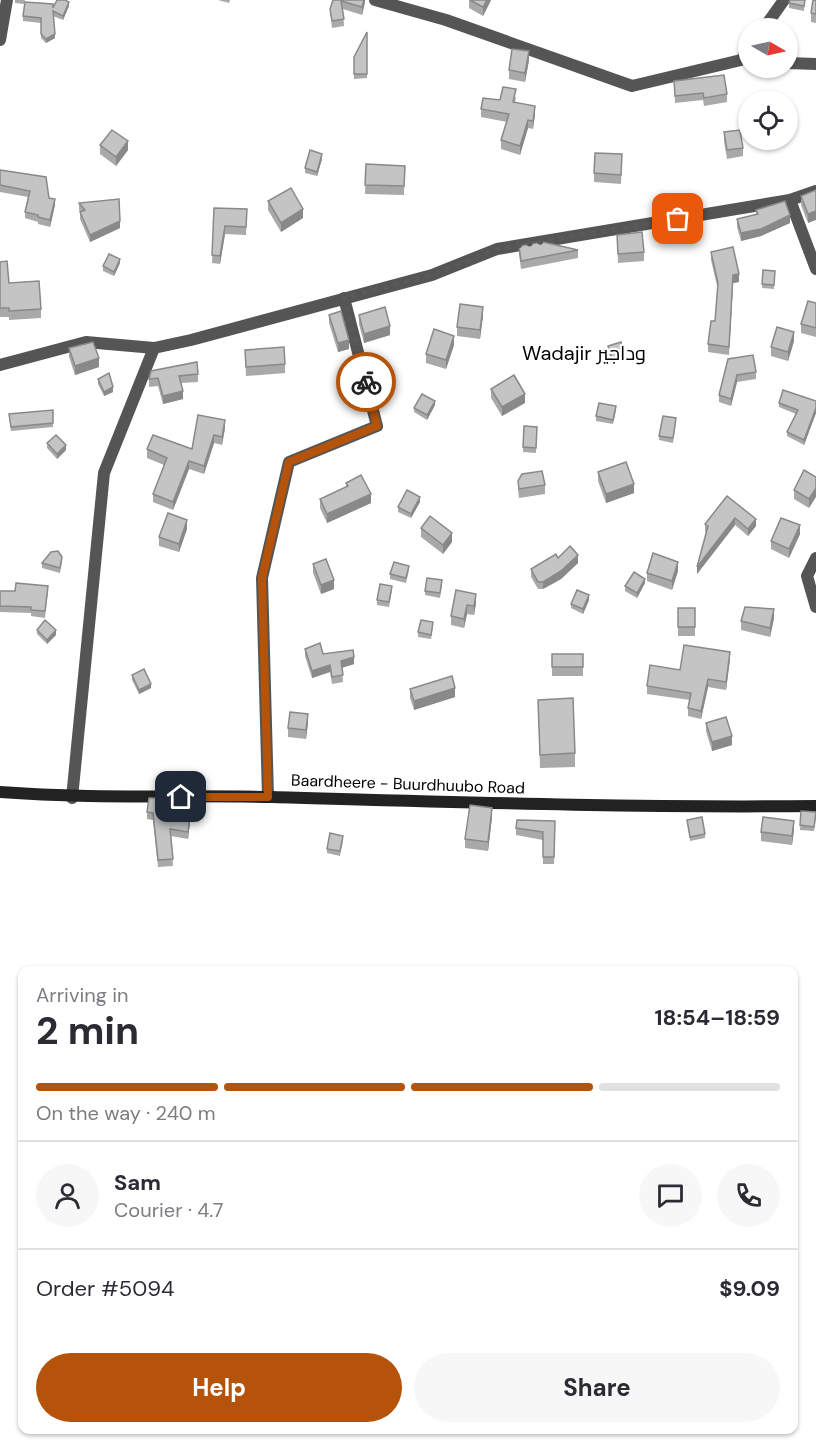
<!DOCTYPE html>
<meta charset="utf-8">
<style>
:root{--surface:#fff;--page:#f7f7f7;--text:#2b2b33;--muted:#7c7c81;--line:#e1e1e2;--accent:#b45309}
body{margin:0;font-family:"DM Sans",Cairo,sans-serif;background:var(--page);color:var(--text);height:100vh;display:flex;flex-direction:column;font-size:22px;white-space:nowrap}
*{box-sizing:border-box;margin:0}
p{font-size:20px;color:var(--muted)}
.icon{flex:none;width:33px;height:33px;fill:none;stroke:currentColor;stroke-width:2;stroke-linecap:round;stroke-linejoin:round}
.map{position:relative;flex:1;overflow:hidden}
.panel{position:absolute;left:18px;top:966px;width:780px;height:468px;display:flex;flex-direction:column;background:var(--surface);border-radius:12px;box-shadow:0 2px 4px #0004}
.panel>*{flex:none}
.needle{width:39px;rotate:99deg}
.fabs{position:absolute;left:738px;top:18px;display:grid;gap:12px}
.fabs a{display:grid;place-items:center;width:60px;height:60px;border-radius:50%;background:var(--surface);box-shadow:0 2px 4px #0004;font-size:30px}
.pin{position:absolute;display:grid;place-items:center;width:51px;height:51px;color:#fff;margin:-26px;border-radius:12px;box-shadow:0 3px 9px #0006}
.courier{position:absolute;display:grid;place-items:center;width:60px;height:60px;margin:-30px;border:4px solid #b45309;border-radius:50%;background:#fff;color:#222;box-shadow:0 2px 8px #0007}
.head em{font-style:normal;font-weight:700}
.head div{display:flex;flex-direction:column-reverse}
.head{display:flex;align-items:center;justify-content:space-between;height:102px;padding:0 18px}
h1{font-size:39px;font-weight:700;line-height:45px}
.bar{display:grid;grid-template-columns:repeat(4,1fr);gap:9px 6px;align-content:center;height:72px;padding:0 18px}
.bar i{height:8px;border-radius:4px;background:var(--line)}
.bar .on{background:var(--accent)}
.bar p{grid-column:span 4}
.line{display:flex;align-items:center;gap:15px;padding:0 18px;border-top:2px solid var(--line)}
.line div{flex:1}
.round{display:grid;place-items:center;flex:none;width:63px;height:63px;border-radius:32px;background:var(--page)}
.action{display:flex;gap:12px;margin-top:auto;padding:12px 18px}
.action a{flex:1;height:69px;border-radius:36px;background:var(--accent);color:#fff;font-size:24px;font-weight:700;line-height:69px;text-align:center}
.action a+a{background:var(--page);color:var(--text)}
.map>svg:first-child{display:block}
</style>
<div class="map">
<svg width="816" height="1453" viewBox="0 0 816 1453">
<rect width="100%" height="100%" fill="#fff"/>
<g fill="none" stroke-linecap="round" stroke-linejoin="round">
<g stroke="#555" stroke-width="12">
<polyline points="375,0 446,20 632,86 741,60 748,50"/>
<polyline points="764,28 784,0"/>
<polyline points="0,40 7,0"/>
<polyline points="788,63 816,64"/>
<polyline points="790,200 816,269"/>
<polyline points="0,365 86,342 154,348 191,340 432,275 497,249 790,200 816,191"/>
<polyline points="816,558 807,576 816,607"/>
<polyline points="268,797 262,578 289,462 377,426 344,298"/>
<polyline points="72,798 104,473 154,348"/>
</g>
<path stroke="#222" stroke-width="12" d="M 0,792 C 91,799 181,795 272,797 C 453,802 634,808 816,806"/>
</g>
<g fill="#a9a9a9">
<polygon points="15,0 25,0 24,4 15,3"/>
<polygon points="218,0 230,0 229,3"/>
<polygon points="333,0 365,0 365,2 362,15 343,9 344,26 332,28 330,9"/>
<polygon points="469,0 491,0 483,16 469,8"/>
<polygon points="805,0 804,11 789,8 789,3"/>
<polygon points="816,0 816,23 811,22 811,13"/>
<polygon points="69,6 63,20 53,16 55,38 46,43 41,38 41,23 23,21 23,16 53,8"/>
<polygon points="367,32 367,78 354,79 354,57"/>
<polygon points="529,60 525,82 509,79 509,70"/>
<polygon points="674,81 727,94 727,102 704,106 703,100 675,103"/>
<polygon points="516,97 515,103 535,114 533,129 528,128 520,155 501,149 501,140 507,122 481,117 481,109 500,100"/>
<polygon points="724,132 743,148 743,156 727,159 724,141"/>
<polygon points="100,145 128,150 116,166 100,154"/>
<polygon points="322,159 317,176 305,173 305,168"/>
<polygon points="622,163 621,184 594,182 594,173"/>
<polygon points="366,164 405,166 404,195 365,194"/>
<polygon points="0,170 49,198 55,205 50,227 38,224 38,222 25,218 25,212 28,197 0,192"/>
<polygon points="816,190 808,223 801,205 801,196"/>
<polygon points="268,201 303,218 281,232 268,210"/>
<polygon points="79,203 120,228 90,242 80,219 80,212 81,212 79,210"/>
<polygon points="214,208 247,209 246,235 225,234 220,264 212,263"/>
<polygon points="756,210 790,223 761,236 741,241 737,227 737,219 756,215"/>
<polygon points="617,235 644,252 644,261 618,263"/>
<polygon points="519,246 578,250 578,258 521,269 519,254"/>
<polygon points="711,252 739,282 733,283 729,355 708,352 708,344 715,321 718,290 711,260"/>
<polygon points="0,262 9,283 41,309 41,318 9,320 9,317 0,317"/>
<polygon points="120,263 114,276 103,271 103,266"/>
<polygon points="763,270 775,271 774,289 762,288"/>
<polygon points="816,303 816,337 801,333 801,324"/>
<polygon points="329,315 349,349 338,352 329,323"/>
<polygon points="359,315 390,335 364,343 359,324"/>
<polygon points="483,316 480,339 457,336 457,327"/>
<polygon points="794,341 788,361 771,356 771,347"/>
<polygon points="454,345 446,369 426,363 426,354"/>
<polygon points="608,346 624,359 612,363 608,351"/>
<polygon points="69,348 99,367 75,375 69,357"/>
<polygon points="245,350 285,364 285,373 246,376"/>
<polygon points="728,359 756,372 756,379 737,382 731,406 719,402 719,395"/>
<polygon points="198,374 198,382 181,383 183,399 163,404 158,386 149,387 149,379"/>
<polygon points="98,379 113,392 104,396 98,384"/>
<polygon points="491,389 525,403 502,416 491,398"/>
<polygon points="816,401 816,413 804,445 787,436 787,432 796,414 779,407 779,403"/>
<polygon points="435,405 427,420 414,412 414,408"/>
<polygon points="53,410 53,427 11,431 9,414"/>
<polygon points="616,411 613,424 596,421 596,416"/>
<polygon points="676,423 673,443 659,440 659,436"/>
<polygon points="524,426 537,427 536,453 523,452"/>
<polygon points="225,428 222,445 214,443 204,474 189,469 173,510 153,502 153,494 164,465 147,458 147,449 192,449"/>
<polygon points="47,443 66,450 57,459 47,448"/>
<polygon points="598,472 634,493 606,503 598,481"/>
<polygon points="816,477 809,508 794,499 794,490"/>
<polygon points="518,481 545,485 545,494 519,498 518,490"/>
<polygon points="346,483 371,503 327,523 320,508 320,499 346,487"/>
<polygon points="727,496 756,526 748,536 735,525 697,574 706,532 705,531 705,524"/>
<polygon points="420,502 411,518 398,512 398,507"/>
<polygon points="421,528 452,542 443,554 421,537"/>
<polygon points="187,529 179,552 159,546 159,537"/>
<polygon points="800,534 789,558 771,549 771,541"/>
<polygon points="558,558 578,563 561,579 543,589 538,589 531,577 531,569"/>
<polygon points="62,561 60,573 42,568 42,563"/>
<polygon points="313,564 334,589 321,594 313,573"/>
<polygon points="409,570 406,583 390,579 390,574"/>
<polygon points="678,571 672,590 647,581 647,573"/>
<polygon points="645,583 637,598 625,591 625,586"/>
<polygon points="442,585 440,598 425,595 425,591"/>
<polygon points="392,590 389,607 377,605 377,600"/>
<polygon points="456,590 476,603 474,615 467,614 464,628 451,625 451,616"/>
<polygon points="0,591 48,592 45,618 31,616 31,613 0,612"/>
<polygon points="589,600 583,614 571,608 571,604"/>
<rect x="678" y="608" width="17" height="28"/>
<polygon points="774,618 770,637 741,630 741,621"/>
<polygon points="433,627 431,639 418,637 418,632"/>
<polygon points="37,630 56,635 47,644 37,634"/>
<polygon points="305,649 323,654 354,664 342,668 343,682 332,684 330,672 312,678 305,656"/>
<rect x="552" y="654" width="31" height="22"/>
<polygon points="730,659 726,690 708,687 701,719 688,716 688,708 690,700 647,694 647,686 680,670"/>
<polygon points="132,675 151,688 139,694 132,680"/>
<polygon points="410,689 455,697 414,710 410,698"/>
<polygon points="538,700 575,753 575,767 540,768"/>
<polygon points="308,723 306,739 288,737 288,728"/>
<polygon points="706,723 732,745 712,751 706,731"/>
<polygon points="192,805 188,839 171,836 173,866 158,867 153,820 147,819 147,812"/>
<polygon points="801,811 816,817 814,831 800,830"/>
<polygon points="492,817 488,851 465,848 465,839"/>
<polygon points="687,820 705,834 705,838 690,841"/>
<polygon points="555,821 554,864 543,864 543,840 516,835 516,828"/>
<polygon points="794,830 792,845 761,841 761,832"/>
<polygon points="343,841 340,856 327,853 327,849"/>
</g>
<g fill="#898989">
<polygon points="364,0 365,0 365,2 362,15 362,7"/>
<polygon points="487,0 491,0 483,16 483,7"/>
<polygon points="69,2 69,6 63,20 63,16"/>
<polygon points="55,34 55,38 46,43 46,39"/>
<polygon points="529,51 529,60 525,82 525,73"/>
<polygon points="535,106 535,114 533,129 533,121"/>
<polygon points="528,120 528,128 520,155 520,146"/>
<polygon points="128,141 128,150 116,166 116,157"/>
<polygon points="322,154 322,159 317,176 317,172"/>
<polygon points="55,199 55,205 50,227 50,220"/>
<polygon points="303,209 303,218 281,232 281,223"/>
<polygon points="816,211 816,220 808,223 808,214"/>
<polygon points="790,215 790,223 761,236 741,241 741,233"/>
<polygon points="120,221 120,228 90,242 90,235"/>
<polygon points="225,226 225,234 220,264 220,256"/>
<polygon points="120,259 120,263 114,276 114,272"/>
<polygon points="739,274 739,282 733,283 729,355 733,275"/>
<polygon points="483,307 483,316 480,339 480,330"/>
<polygon points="390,326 390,335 364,343 364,334"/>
<polygon points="794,332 794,341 788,361 788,352"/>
<polygon points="454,336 454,345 446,369 446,360"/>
<polygon points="349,340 349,349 338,352 338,343"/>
<polygon points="624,354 624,359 612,363 612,358"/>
<polygon points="99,358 99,367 75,375 75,366"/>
<polygon points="737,375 737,382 731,406 731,399"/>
<polygon points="113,387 113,392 104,396 104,392"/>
<polygon points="183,391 183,399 163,404 163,396"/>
<polygon points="525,394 525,403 502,416 502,407"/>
<polygon points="435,401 435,405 427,420 427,415"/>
<polygon points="816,408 816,413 804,445 804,440"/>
<polygon points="225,420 225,428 222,445 222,437"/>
<polygon points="214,435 214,443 204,474 204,466"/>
<polygon points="66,445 66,450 57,459 57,454"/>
<polygon points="189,461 189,469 173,510 173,502"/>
<polygon points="634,484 634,493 606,503 606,494"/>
<polygon points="816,488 816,497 809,508 809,499"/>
<polygon points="371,494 371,503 327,523 327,514"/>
<polygon points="420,497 420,502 411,518 411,514"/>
<polygon points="735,518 735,525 697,574 697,567"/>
<polygon points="756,519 756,526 748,536 748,529"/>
<polygon points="187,520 187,529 179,552 179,544"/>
<polygon points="800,525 800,534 789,558 789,549"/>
<polygon points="452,533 452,542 443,554 443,545"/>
<polygon points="578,555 578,563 561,579 543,589 543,582"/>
<polygon points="678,562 678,571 672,590 672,581"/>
<polygon points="645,579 645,583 637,598 637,593"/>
<polygon points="334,580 334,589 321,594 321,585"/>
<polygon points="476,594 476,603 474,615 474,606"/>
<polygon points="589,595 589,600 583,614 583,609"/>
<polygon points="467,605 467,614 464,628 464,619"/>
<polygon points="774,609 774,618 770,637 770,628"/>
<polygon points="56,630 56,635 47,644 47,640"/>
<polygon points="730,652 730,659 726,690 726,682"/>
<polygon points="354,657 354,664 341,668 341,661"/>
<polygon points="330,665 330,672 312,678 312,671"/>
<polygon points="708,679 708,687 701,719 701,711"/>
<polygon points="151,684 151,688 139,694 139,690"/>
<polygon points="455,688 455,697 414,710 414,701"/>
<polygon points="308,714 308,723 306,739 306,730"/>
<polygon points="732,736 732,745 712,751 712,742"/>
<polygon points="192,798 192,805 188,839 188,832"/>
<polygon points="492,808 492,817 488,851 488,842"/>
<polygon points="794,821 794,830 792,845 792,836"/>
</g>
<g fill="#c4c4c4" stroke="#898989" stroke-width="1.5">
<polygon points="57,0 65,0 69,2 63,16 53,11 55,34 46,39 41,34 41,18 23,16 25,2 53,4 53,8"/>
<polygon points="333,0 364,0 362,7 341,1 344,19 332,21 330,9"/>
<polygon points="470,0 487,0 483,7"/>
<polygon points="790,0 805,0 804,6 789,3"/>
<polygon points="813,0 816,0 816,14 811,13"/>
<polygon points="367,32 367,74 354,74 354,57"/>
<polygon points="512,49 529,51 525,73 509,70"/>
<polygon points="724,75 727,94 704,98 703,93 675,96 674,81"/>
<polygon points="503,87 516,89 513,102 535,106 533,121 528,120 520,146 501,140 509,114 481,109 483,98 500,100"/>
<polygon points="112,130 128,141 116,157 100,145"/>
<polygon points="740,130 743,148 727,150 724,132"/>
<polygon points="310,150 322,154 317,172 305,168"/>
<polygon points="595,153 622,154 621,175 594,173"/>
<polygon points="366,164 405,166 404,186 365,185"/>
<polygon points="0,170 46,177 49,198 55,199 50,220 38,217 38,215 25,212 30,191 0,185"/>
<polygon points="291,188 303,209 281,223 268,201"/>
<polygon points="816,190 816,211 808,214 801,196"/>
<polygon points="119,199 120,221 90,235 80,212 85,210 79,203"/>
<polygon points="785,201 790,215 761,229 741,233 737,219 758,214 756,210"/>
<polygon points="214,208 247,209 246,227 225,226 220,256 212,255"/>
<polygon points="642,232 644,252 618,254 617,235"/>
<polygon points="543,242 578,250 521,261 519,246"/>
<polygon points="733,247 739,274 733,275 729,347 708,344 711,321 715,321 718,283 711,252"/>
<polygon points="109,254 120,259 114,272 103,266"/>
<polygon points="7,261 9,283 39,281 41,309 9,311 9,308 0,308 0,262"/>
<polygon points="763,270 775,271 774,285 762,284"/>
<polygon points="808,301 816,303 816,328 801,324"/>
<polygon points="460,304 483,307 480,330 457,327"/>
<polygon points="385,307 390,326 364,334 359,315"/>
<polygon points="341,311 349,340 338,343 329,315"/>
<polygon points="777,327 794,332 788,352 771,347"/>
<polygon points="434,329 454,336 446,360 426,354"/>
<polygon points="93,342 99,358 75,366 69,348"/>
<polygon points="621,342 624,354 612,358 608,346"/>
<polygon points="284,347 285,364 246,367 245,350"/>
<polygon points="753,355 756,372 737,375 731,399 719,395 728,359"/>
<polygon points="197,362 198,374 179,376 183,391 163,396 158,378 149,379 151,371"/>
<polygon points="109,373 113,387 104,392 98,379"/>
<polygon points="514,375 525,394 502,407 491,389"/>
<polygon points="783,390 816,401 816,408 804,440 787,432 798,410 779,403"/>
<polygon points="422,394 435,401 427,415 414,408"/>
<polygon points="599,403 616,406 613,420 596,416"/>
<polygon points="53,410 53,423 11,427 9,414"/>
<polygon points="198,415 225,420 222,437 214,435 204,466 189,461 173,502 153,494 167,458 147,449 153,435 192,449"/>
<polygon points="663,416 676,418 673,438 659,436"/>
<polygon points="524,426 537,427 536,448 523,447"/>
<polygon points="56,435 66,445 57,454 47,443"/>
<polygon points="626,462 634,484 606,494 598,472"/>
<polygon points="804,470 816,477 816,488 809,499 794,490"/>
<polygon points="542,471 545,485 519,489 518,481 522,474"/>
<polygon points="361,475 371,494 327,514 320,499 348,486 346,483"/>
<polygon points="407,490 420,497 411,514 398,507"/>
<polygon points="727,496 756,519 748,529 735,518 697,567 708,526 705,524"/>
<polygon points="168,513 187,520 179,544 159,537"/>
<polygon points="430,516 452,533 443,545 421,528"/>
<polygon points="781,518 800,525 789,549 771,541"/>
<polygon points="570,546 578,555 561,571 543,582 538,582 531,569 556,554 558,558"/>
<polygon points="58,551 62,557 60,568 42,563 51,552"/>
<polygon points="653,553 678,562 672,581 647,573"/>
<polygon points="326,559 334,580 321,585 313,564"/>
<polygon points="394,562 409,566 406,578 390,574"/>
<polygon points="634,572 645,579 637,593 625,586"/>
<polygon points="427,578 442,580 440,593 425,591"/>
<polygon points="16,583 48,586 45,611 31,610 31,607 0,606 0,591 15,591"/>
<polygon points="380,584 392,586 389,602 377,600"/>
<polygon points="456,590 476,594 474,606 467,605 464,619 451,616"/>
<polygon points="577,590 589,595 583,609 571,604"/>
<polygon points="745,607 774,609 770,628 741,621"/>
<rect x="678" y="608" width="17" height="19"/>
<polygon points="45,620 56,630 47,640 37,630"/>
<polygon points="421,620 433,622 431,635 418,632"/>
<polygon points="320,643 323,654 353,650 354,657 341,661 343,675 332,677 330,665 312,671 305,649"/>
<polygon points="684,645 730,652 726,682 708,679 701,711 688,708 691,693 647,686 650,665 680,670"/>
<rect x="552" y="654" width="31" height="13"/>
<polygon points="144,669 151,684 139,690 132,675"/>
<polygon points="452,676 455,688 414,701 410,689"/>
<polygon points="573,698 575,753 540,755 538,700"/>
<polygon points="290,712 308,714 306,730 288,728"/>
<polygon points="726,717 732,736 712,742 706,723"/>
<polygon points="149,798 192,798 188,832 170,829 173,859 158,860 153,813 147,812"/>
<polygon points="470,805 492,808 488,842 465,839"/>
<polygon points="801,811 816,812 814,827 800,825"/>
<polygon points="702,817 705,834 690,837 687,820"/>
<polygon points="763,817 794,821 792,836 761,832"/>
<polygon points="517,820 555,821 554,857 543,857 543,832 516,828"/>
<polygon points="330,833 343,836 340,851 327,849"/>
</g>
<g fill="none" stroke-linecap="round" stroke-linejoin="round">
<polyline stroke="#595959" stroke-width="6" stroke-dasharray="0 10.8" points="366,382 344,298 432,275 497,249 678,219"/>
<polyline stroke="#b45309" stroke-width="8" points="181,797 268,797 262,578 289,462 377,426 366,382"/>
</g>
<g text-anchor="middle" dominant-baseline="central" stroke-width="4.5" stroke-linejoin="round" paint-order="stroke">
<g font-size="16" fill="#000" stroke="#fff">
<text transform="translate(408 784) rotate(2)">Baardheere - Buurdhuubo Road</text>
</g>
<g font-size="20" fill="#000" stroke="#fff">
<text x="584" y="353">Wadajir وداجير</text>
</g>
</g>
</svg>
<div class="fabs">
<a><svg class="needle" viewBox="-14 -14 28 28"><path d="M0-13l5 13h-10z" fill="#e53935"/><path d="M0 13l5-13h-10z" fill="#7c7c81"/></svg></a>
<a><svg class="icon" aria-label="locate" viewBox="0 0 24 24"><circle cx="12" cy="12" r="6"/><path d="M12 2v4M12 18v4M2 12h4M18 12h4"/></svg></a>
</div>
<div class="pin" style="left:678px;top:219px;background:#ea580c"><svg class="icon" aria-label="bag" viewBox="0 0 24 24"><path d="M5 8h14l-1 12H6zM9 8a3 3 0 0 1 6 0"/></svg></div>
<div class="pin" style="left:181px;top:797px;background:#1f2937"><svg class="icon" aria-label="home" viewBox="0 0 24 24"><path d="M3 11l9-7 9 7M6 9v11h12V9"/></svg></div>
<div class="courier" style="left:366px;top:382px"><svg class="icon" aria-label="bike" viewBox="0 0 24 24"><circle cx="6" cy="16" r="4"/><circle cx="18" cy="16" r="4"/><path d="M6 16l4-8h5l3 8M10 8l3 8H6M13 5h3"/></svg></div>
<section class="panel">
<div class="head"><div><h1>2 min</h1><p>Arriving in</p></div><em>18:54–18:59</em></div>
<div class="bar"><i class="on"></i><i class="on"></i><i class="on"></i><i></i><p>On the way · 240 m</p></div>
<div class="line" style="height:108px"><a class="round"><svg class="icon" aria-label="person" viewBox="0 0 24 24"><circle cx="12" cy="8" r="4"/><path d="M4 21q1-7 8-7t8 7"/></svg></a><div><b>Sam</b><p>Courier · 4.7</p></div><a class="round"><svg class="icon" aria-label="chat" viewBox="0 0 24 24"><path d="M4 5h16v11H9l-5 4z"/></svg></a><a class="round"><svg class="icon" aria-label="phone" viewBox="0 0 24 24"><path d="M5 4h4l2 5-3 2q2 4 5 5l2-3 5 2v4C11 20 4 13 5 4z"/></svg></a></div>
<div class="line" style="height:78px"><div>Order #5094</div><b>$9.09</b></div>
<div class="action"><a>Help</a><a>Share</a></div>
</section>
</div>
